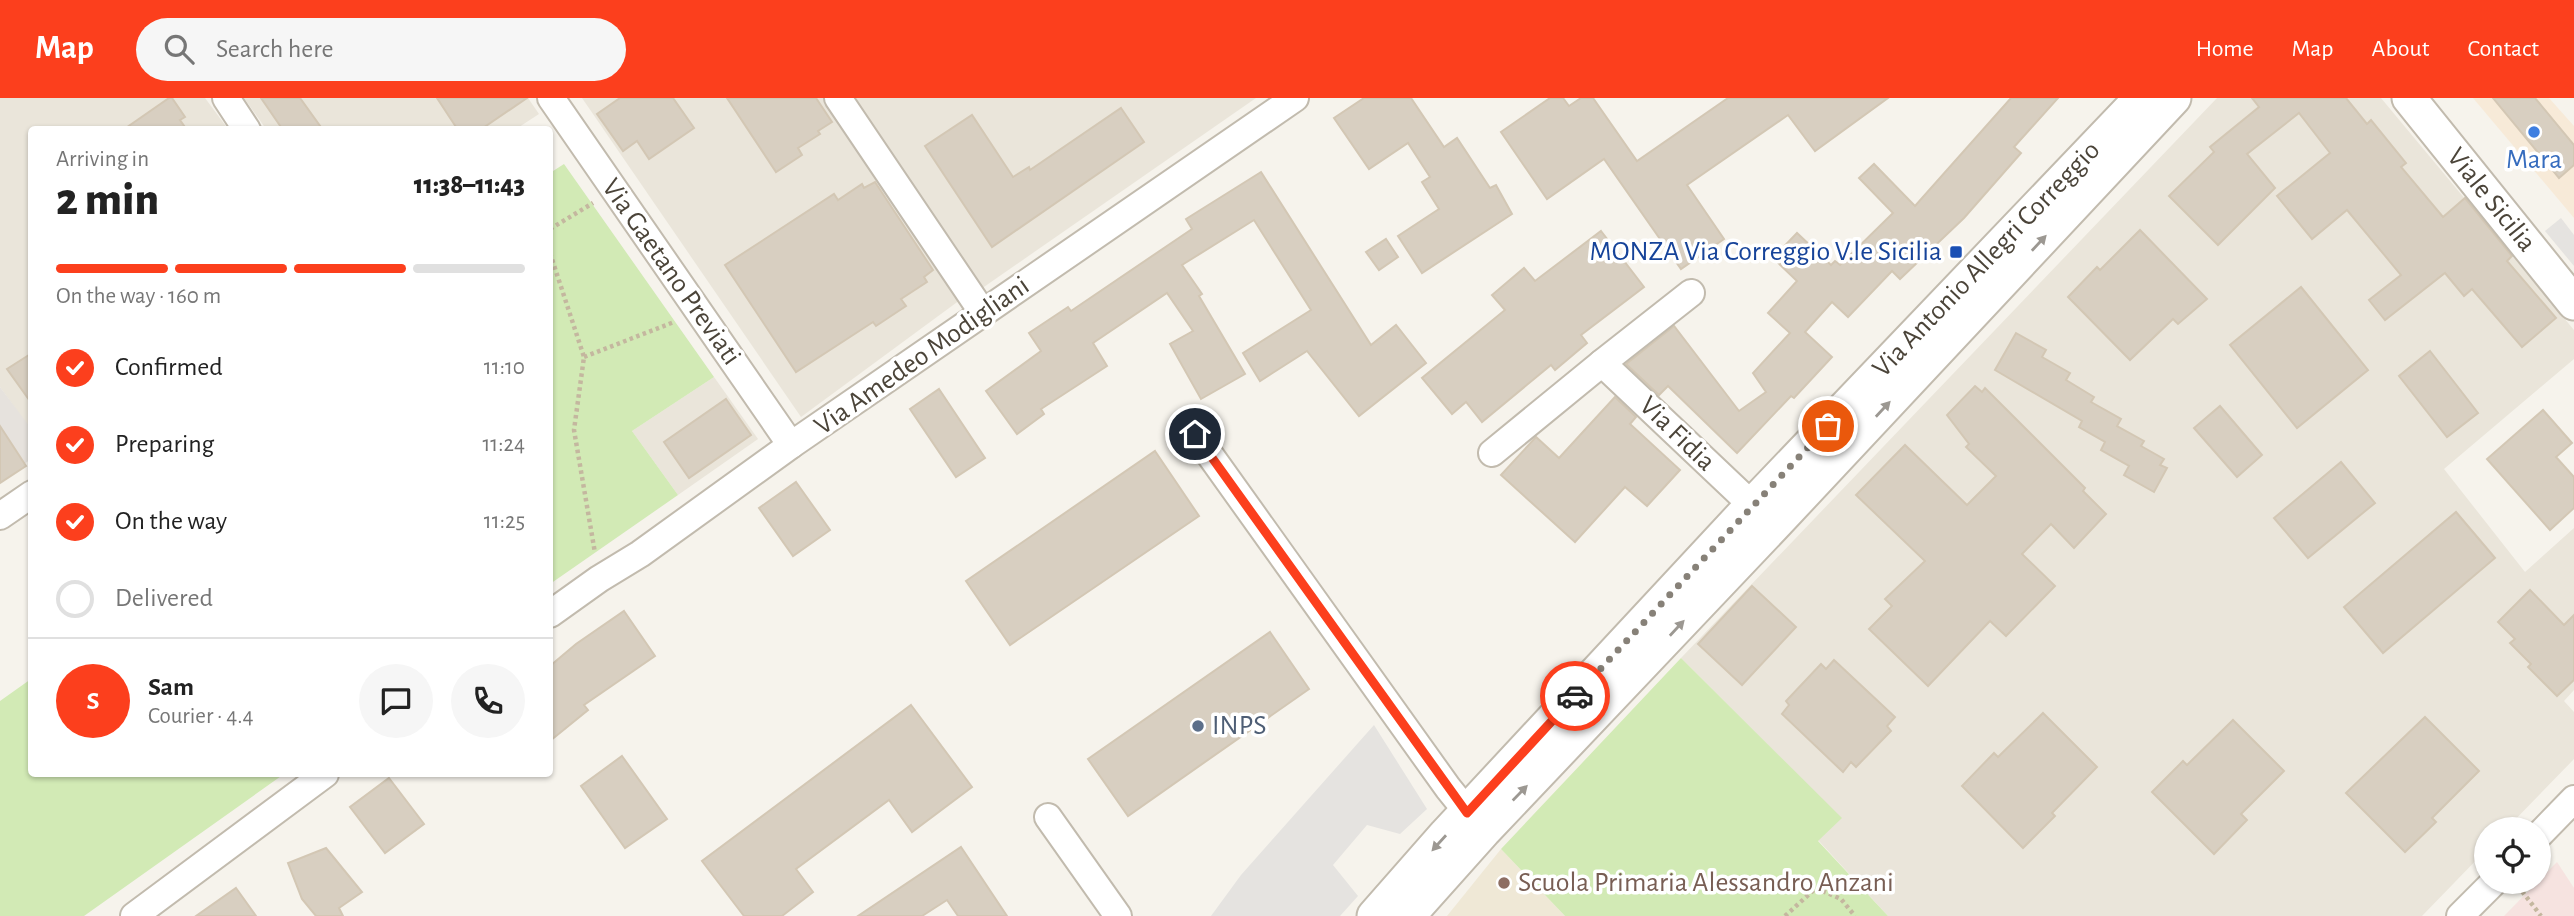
<!DOCTYPE html>
<meta charset="utf-8">
<style>
:root{--surface:#fff;--page:#f6f6f6;--text:#222;--muted:#767676;--line:#e0e0e0;--accent:#fc3f1d}
body{margin:0;font-family:"Alegreya Sans",sans-serif;background:var(--page);color:var(--text);height:100vh;display:flex;flex-direction:column;font-size:26px;white-space:nowrap}
*{box-sizing:border-box;margin:0}
p{font-size:23px;color:var(--muted)}
.icon{flex:none;width:38px;height:38px;fill:none;stroke:currentColor;stroke-width:2;stroke-linecap:round;stroke-linejoin:round}
.map{position:relative;flex:1;overflow:hidden}
.sheet{position:absolute;left:28px;top:28px;width:525px;height:651px;display:flex;flex-direction:column;background:var(--surface);border-radius:7px;box-shadow:0 2px 5px #0004}
.sheet>*{flex:none}
.buttons{position:absolute;left:2474px;top:719px;display:grid;gap:14px}
.buttons a{display:grid;place-items:center;width:77px;height:77px;border-radius:50%;background:var(--surface);box-shadow:0 2px 5px #0004;font-size:35px}
.pin{position:absolute;display:grid;place-items:center;width:60px;height:60px;color:#fff;margin:-30px;border:4px solid #fff;border-radius:50%;box-shadow:0 2px 7px #0007}
.courier{position:absolute;display:grid;place-items:center;width:70px;height:70px;margin:-35px;border:5px solid #fc3f1d;border-radius:50%;background:#fff;color:#222;box-shadow:0 2px 9px #0007}
.head em{font-style:normal;font-weight:800}
.head div{display:flex;flex-direction:column-reverse}
.head{display:flex;align-items:center;justify-content:space-between;height:119px;padding:0 28px}
h1{font-size:46px;font-weight:800;line-height:52px}
.bar{display:grid;grid-template-columns:repeat(4,1fr);gap:10px 7px;align-content:center;height:84px;padding:0 28px}
.bar i{height:9px;border-radius:5px;background:var(--line)}
.bar .active{background:var(--accent)}
.bar p{grid-column:span 4}
.line{display:flex;align-items:center;gap:18px;padding:0 28px;border-top:2px solid var(--line)}
.line div{flex:1}
.round{display:grid;place-items:center;flex:none;width:74px;height:74px;border-radius:37px;background:var(--page)}
ol{padding:0 28px;list-style:none}
li{display:flex;align-items:center;gap:21px;height:77px}
li p{margin-inline-start:auto}
li .icon{padding:7px;border-radius:50%;background:var(--accent);color:#fff;stroke-width:4}
li:last-child{color:var(--muted)}
li i{width:38px;height:38px;border:4px solid var(--line);border-radius:50%}
header{display:flex;align-items:center;gap:42px;box-sizing:border-box;height:98px;padding:0 35px;background:var(--accent);color:#fff}
header strong{font-size:33px}
nav{display:flex;gap:38px;margin-inline-start:auto;font-size:24px}
.search{width:490px;height:63px;background:var(--page);display:flex;align-items:center;gap:18px;box-sizing:border-box;padding:0 24px;border-radius:38px;color:var(--muted);font-size:26px}
.map>svg:first-child{display:block}
</style>
<header>
<strong>Map</strong>
<div class="search"><svg class="icon" aria-label="search" viewBox="0 0 24 24"><circle cx="10" cy="10" r="6"/><path d="M15 15l6 6"/></svg>Search here</div>
<nav><a>Home</a><a>Map</a><a>About</a><a>Contact</a></nav>
</header>
<div class="map">
<svg width="2574" height="818" viewBox="0 0 2574 818">
<rect width="100%" height="100%" fill="#f6f3ec"/>
<g fill="#eae5da">
<polygon points="0,0 205,0 228,31 32,32 31,332 0,289"/>
<polygon points="244,0 528,0 539,16 516,31 266,31"/>
<polygon points="582,0 826,0 960,202 801,319"/>
<polygon points="852,0 1256,0 981,191"/>
<polygon points="2217,0 2381,0 2574,232 2574,261 2444,371 2525,474 2574,430 2574,592 2564,603 2574,614 2574,661 2506,731 2487,732 2487,751 2422,818 1888,818 1818,742 1841,720 1681,560"/>
<polygon points="714,279 758,341 678,397 632,333"/>
</g>
<polygon fill="#f7ead8" points="2473,0 2549,0 2574,28 2574,120"/>
<polygon fill="#e6e2dd" points="0,289 32,332 31,361 0,384"/>
<polygon fill="#efe8d6" points="1501,751 1565,818 1447,818"/>
<polygon fill="#f6e3e0" points="2557,764 2574,790 2574,818 2504,818"/>
<g fill="#d2eab5">
<polygon points="564,66 714,279 632,333 678,397 550,486 550,75"/>
<polygon points="1681,560 1842,720 1818,743 1888,818 1565,818 1501,751"/>
<polygon points="31,581 32,676 284,676 84,818 0,818 0,603"/>
</g>
<g fill="#e5e3e0">
<polygon points="2561,120 2574,137 2574,168 2545,133"/>
<polygon points="1374,627 1427,711 1400,736 1367,727 1333,767 1358,798 1340,818 1211,818 1241,777"/>
</g>
<g fill="#d8cfc1" stroke="#d3c7b4" stroke-width="2">
<polygon points="169,0 172,0 185,19 180,22 187,32 123,32"/>
<polygon points="261,0 300,0 323,32 283,32"/>
<polygon points="437,0 527,0 480,32 458,32"/>
<polygon points="620,0 673,0 694,30 649,61 637,43 623,53 597,16"/>
<polygon points="727,0 816,0 832,24 818,33 820,36 798,50 802,57 776,74"/>
<polygon points="1364,0 1411,0 1444,49 1457,40 1490,90 1496,87 1512,116 1422,175 1398,138 1439,111 1422,84 1430,79 1408,45 1369,71 1334,20"/>
<polygon points="1550,0 1563,0 1569,8 1581,0 1593,0 1637,63 1728,0 1888,0 1815,53 1788,17 1687,87 1724,141 1681,171 1604,61 1547,101 1501,34"/>
<polygon points="2011,0 2058,0 2014,49 2021,55 1964,120 1900,181 1892,173 1848,219 1832,204 1805,234 1832,259 1794,300 1791,298 1737,355 1668,288 1659,297 1626,266 1674,228 1739,313 1766,294 1753,275 1790,235 1768,215 1797,183 1773,160 1797,135 1831,167 1835,163 1840,167 1893,115 1859,80 1874,66 1915,108"/>
<polygon points="2252,0 2346,0 2367,26 2371,22 2406,65 2401,69 2443,119 2465,100 2512,158 2507,163 2556,220 2522,249 2472,191 2464,198 2445,175 2385,222 2369,202 2401,177 2347,112 2312,141 2277,98 2330,55 2299,15 2247,56 2275,90 2218,147 2169,98 2214,54 2210,49 2259,9"/>
<polygon points="2493,0 2535,0 2574,47 2574,67 2559,80"/>
<polygon points="1121,10 1144,44 992,149 925,48 972,17 1013,79 1029,69 1030,72"/>
<polygon points="1261,74 1371,247 1396,227 1426,265 1359,318 1307,253 1260,283 1243,255 1311,212 1254,122 1182,167 1202,196 1199,198 1245,276 1201,301 1170,246 1193,233 1167,195 1093,245 1107,268 1041,311 1044,316 1017,336 986,293 1041,253 1029,235 1068,209 1071,213 1192,131 1186,121"/>
<polygon points="875,84 933,172 924,179 927,184 901,201 906,208 876,228 873,224 796,274 725,167 834,96 838,102 862,86 864,90"/>
<polygon points="2140,132 2207,201 2178,226 2173,221 2130,262 2068,199 2097,169 2100,172"/>
<polygon points="1601,133 1644,189 1581,237 1587,245 1555,272 1551,267 1482,324 1466,304 1452,316 1422,280 1505,212 1492,197 1524,170 1535,183"/>
<polygon points="1386,141 1398,159 1379,172 1366,154"/>
<polygon points="2301,189 2368,272 2297,330 2230,247"/>
<polygon points="2016,235 2046,252 2042,259 2070,275 2066,282 2094,299 2091,304 2121,321 2117,328 2144,343 2141,348 2164,361 2160,367 2167,370 2154,394 2124,377 2129,368 2101,352 2105,344 2079,329 2082,323 1995,272"/>
<polygon points="2430,253 2478,315 2447,339 2399,278"/>
<polygon points="32,255 32,306 7,271"/>
<polygon points="1975,288 1982,294 1985,290 2085,390 2083,393 2106,416 2074,450 2051,426 2022,456 2055,488 2006,538 1990,523 1928,588 1869,531 1892,508 1885,501 1925,463 1856,397 1905,347 1967,407 1996,378 1966,349 1969,346 1947,317"/>
<polygon points="939,291 985,360 956,379 910,311"/>
<polygon points="1615,299 1636,319 1630,326 1680,372 1647,408 1625,389 1575,444 1501,377 1536,339 1559,360"/>
<polygon points="726,301 751,337 689,380 664,344"/>
<polygon points="2220,308 2262,357 2237,379 2194,330"/>
<polygon points="2543,312 2572,345 2556,359 2574,379 2574,410 2550,432 2487,361"/>
<polygon points="0,328 26,368 0,385"/>
<polygon points="1155,353 1199,418 1010,547 966,483"/>
<polygon points="2341,364 2375,405 2308,460 2274,420"/>
<polygon points="796,384 830,432 793,458 759,410"/>
<polygon points="2456,414 2495,460 2383,555 2344,509"/>
<polygon points="1752,488 1796,529 1742,587 1698,546"/>
<polygon points="2530,492 2564,527 2574,517 2574,582 2557,598 2528,569 2531,566 2510,545 2515,541 2498,524"/>
<polygon points="624,513 655,558 584,607 588,612 550,643 550,568 576,546"/>
<polygon points="1270,534 1309,591 1128,718 1088,661"/>
<polygon points="1834,562 1895,619 1887,628 1891,633 1856,669 1851,664 1843,674 1782,616 1789,607 1786,603 1821,566 1826,571"/>
<polygon points="911,607 972,689 912,734 889,702 796,771 813,794 782,818 744,818 702,763"/>
<polygon points="2043,615 2097,669 2052,715 2055,718 2023,750 1962,688 1994,655 1998,659"/>
<polygon points="2425,619 2479,673 2432,720 2436,724 2405,754 2346,695"/>
<polygon points="2233,622 2284,673 2241,716 2247,722 2214,756 2152,694 2183,663 2187,667"/>
<polygon points="622,658 667,721 625,750 581,688"/>
<polygon points="389,680 424,726 385,755 350,709"/>
<polygon points="961,749 1007,818 958,818 947,802 922,818 858,818"/>
<polygon points="326,750 362,794 339,810 343,818 316,818 302,801 288,765"/>
<polygon points="236,790 256,818 196,818"/>
</g>
<g fill="none" stroke-linecap="round" stroke-linejoin="round">
<defs>
<g id="minor">
<polyline points="226,0 247,32"/>
<polyline points="551,0 791,347"/>
<polyline points="838,0 983,215"/>
<polyline points="1602,265 1691,195"/>
<polyline points="1195,336 1448,690 1478,727"/>
<polyline points="1492,355 1602,265 1752,407"/>
<polyline points="0,418 32,396"/>
<polyline points="550,516 599,481 640,456 791,347 1295,0"/>
<polyline points="1048,719 1118,818"/>
<polyline points="2539,737 2574,701"/>
<polyline points="134,818 325,676"/>
<polyline points="2460,818 2494,784"/>
</g>
<g id="tertiary">
<path id="s1" d="M 2409,0 L 2574,205"/>
<path id="s2" d="M 1374,818 L 1446,736 L 1752,407 L 2141,0"/>
<polyline points="1408,818 1484,733 1779,422 2174,0"/>
</g>
</defs>
<use href="#minor" stroke="#c2bbae" stroke-width="30"/>
<use href="#tertiary" stroke="#c2bbae" stroke-width="37"/>
<g stroke="#c4b79f" stroke-width="4.5" stroke-dasharray="3.5 3.5" stroke-linecap="butt">
<polyline points="550,131 593,105"/>
<polyline points="550,155 584,259 574,332 595,455"/>
<polyline points="584,259 674,224"/>
<polyline points="2518,788 2541,818"/>
<polyline points="1785,818 1816,790 1841,801 1855,818"/>
</g>
<use href="#minor" stroke="#fff" stroke-width="26"/>
<use href="#tertiary" stroke="#fff" stroke-width="33"/>
</g>
<defs><path id="oneway-solid" d="M-6-.8H1V-3.2L6.5 0L1 3.2V.8H-6Z" transform="scale(1.75)"/></defs>
<g fill="#9c9892">
<use href="#oneway-solid" transform="translate(2039 145) rotate(-47)"/>
<use href="#oneway-solid" transform="translate(1883 311) rotate(-47)"/>
<use href="#oneway-solid" transform="translate(1677 530) rotate(-47)"/>
<use href="#oneway-solid" transform="translate(1520 695) rotate(-46)"/>
<use href="#oneway-solid" transform="translate(1439 745) rotate(132)"/>
</g>
<g fill="none" stroke-linecap="round" stroke-linejoin="round">
<polyline stroke="#878178" stroke-width="7" stroke-dasharray="0 12.6" points="1575,598 1828,328"/>
<polyline stroke="#fc3f1d" stroke-width="9" points="1195,336 1467,715 1575,598"/>
</g>
<circle fill="#3f7fe0" stroke="#fff" stroke-width="2.5" cx="2534" cy="34" r="7"/>
<rect fill="#1a4fb4" stroke="#fff" stroke-width="2.5" x="1949" y="147" width="14" height="14" rx="3.5"/>
<circle fill="#5c6f8a" stroke="#fff" stroke-width="2.5" cx="1198" cy="628" r="7"/>
<circle fill="#8d6e63" stroke="#fff" stroke-width="2.5" cx="1504" cy="785" r="7"/>
<g text-anchor="middle" dominant-baseline="central" stroke-width="7" stroke-linejoin="round" paint-order="stroke">
<g font-size="28" fill="#366cbe" stroke="#fff">
<text x="2534" y="62">Mara</text>
</g>
<g font-size="28" fill="#4b4439" stroke="#fff">
<text stroke="none"><textPath href="#s1" startOffset="131">Viale Sicilia</textPath></text>
<text stroke="none"><textPath href="#s2" startOffset="898">Via Antonio Allegri Correggio</textPath></text>
<text transform="translate(671 174) rotate(55)">Via Gaetano Previati</text>
<text transform="translate(922 258) rotate(-35)">Via Amedeo Modigliani</text>
<text transform="translate(1677 336) rotate(44)">Via Fidia</text>
</g>
<g font-size="28" fill="#164399" stroke="#fff" text-anchor="end">
<text x="1942" y="154">MONZA Via Correggio V.le Sicilia</text>
</g>
<g font-size="28" fill="#4e5e75" stroke="#fff" text-anchor="start">
<text x="1212" y="628">INPS</text>
</g>
<g font-size="28" fill="#785e54" stroke="#fff" text-anchor="start">
<text x="1518" y="785">Scuola Primaria Alessandro Anzani</text>
</g>
</g>
</svg>
<div class="buttons">
<a><svg class="icon" aria-label="locate" viewBox="0 0 24 24"><circle cx="12" cy="12" r="6"/><path d="M12 2v4M12 18v4M2 12h4M18 12h4"/></svg></a>
</div>
<div class="pin" style="left:1828px;top:328px;background:#ea580c"><svg class="icon" aria-label="bag" viewBox="0 0 24 24"><path d="M5 8h14l-1 12H6zM9 8a3 3 0 0 1 6 0"/></svg></div>
<div class="pin" style="left:1195px;top:336px;background:#1f2937"><svg class="icon" aria-label="home" viewBox="0 0 24 24"><path d="M3 11l9-7 9 7M6 9v11h12V9"/></svg></div>
<div class="courier" style="left:1575px;top:598px"><svg class="icon" aria-label="car" viewBox="0 0 24 24"><path d="M5 17H2v-5l4-1 3-4h7l3 4 3 1v5h-3M9 17h6M6 11h13"/><circle cx="7" cy="17" r="2"/><circle cx="17" cy="17" r="2"/></svg></div>
<section class="sheet">
<div class="head"><div><h1>2 min</h1><p>Arriving in</p></div><em>11:38–11:43</em></div>
<div class="bar"><i class="active"></i><i class="active"></i><i class="active"></i><i></i><p>On the way · 160 m</p></div>
<ol>
<li><svg class="icon" aria-label="check" viewBox="0 0 24 24"><path d="M5 12l5 5 9-10"/></svg>Confirmed<p>11:10</p></li>
<li><svg class="icon" aria-label="check" viewBox="0 0 24 24"><path d="M5 12l5 5 9-10"/></svg>Preparing<p>11:24</p></li>
<li><svg class="icon" aria-label="check" viewBox="0 0 24 24"><path d="M5 12l5 5 9-10"/></svg>On the way<p>11:25</p></li>
<li><i></i>Delivered</li>
</ol>
<div class="line" style="height:126px"><b class="round" style="background:var(--accent);color:#fff">S</b><div><b>Sam</b><p>Courier · 4.4</p></div><a class="round"><svg class="icon" aria-label="chat" viewBox="0 0 24 24"><path d="M4 5h16v11H9l-5 4z"/></svg></a><a class="round"><svg class="icon" aria-label="phone" viewBox="0 0 24 24"><path d="M5 4h4l2 5-3 2q2 4 5 5l2-3 5 2v4C11 20 4 13 5 4z"/></svg></a></div>
</section>
</div>
